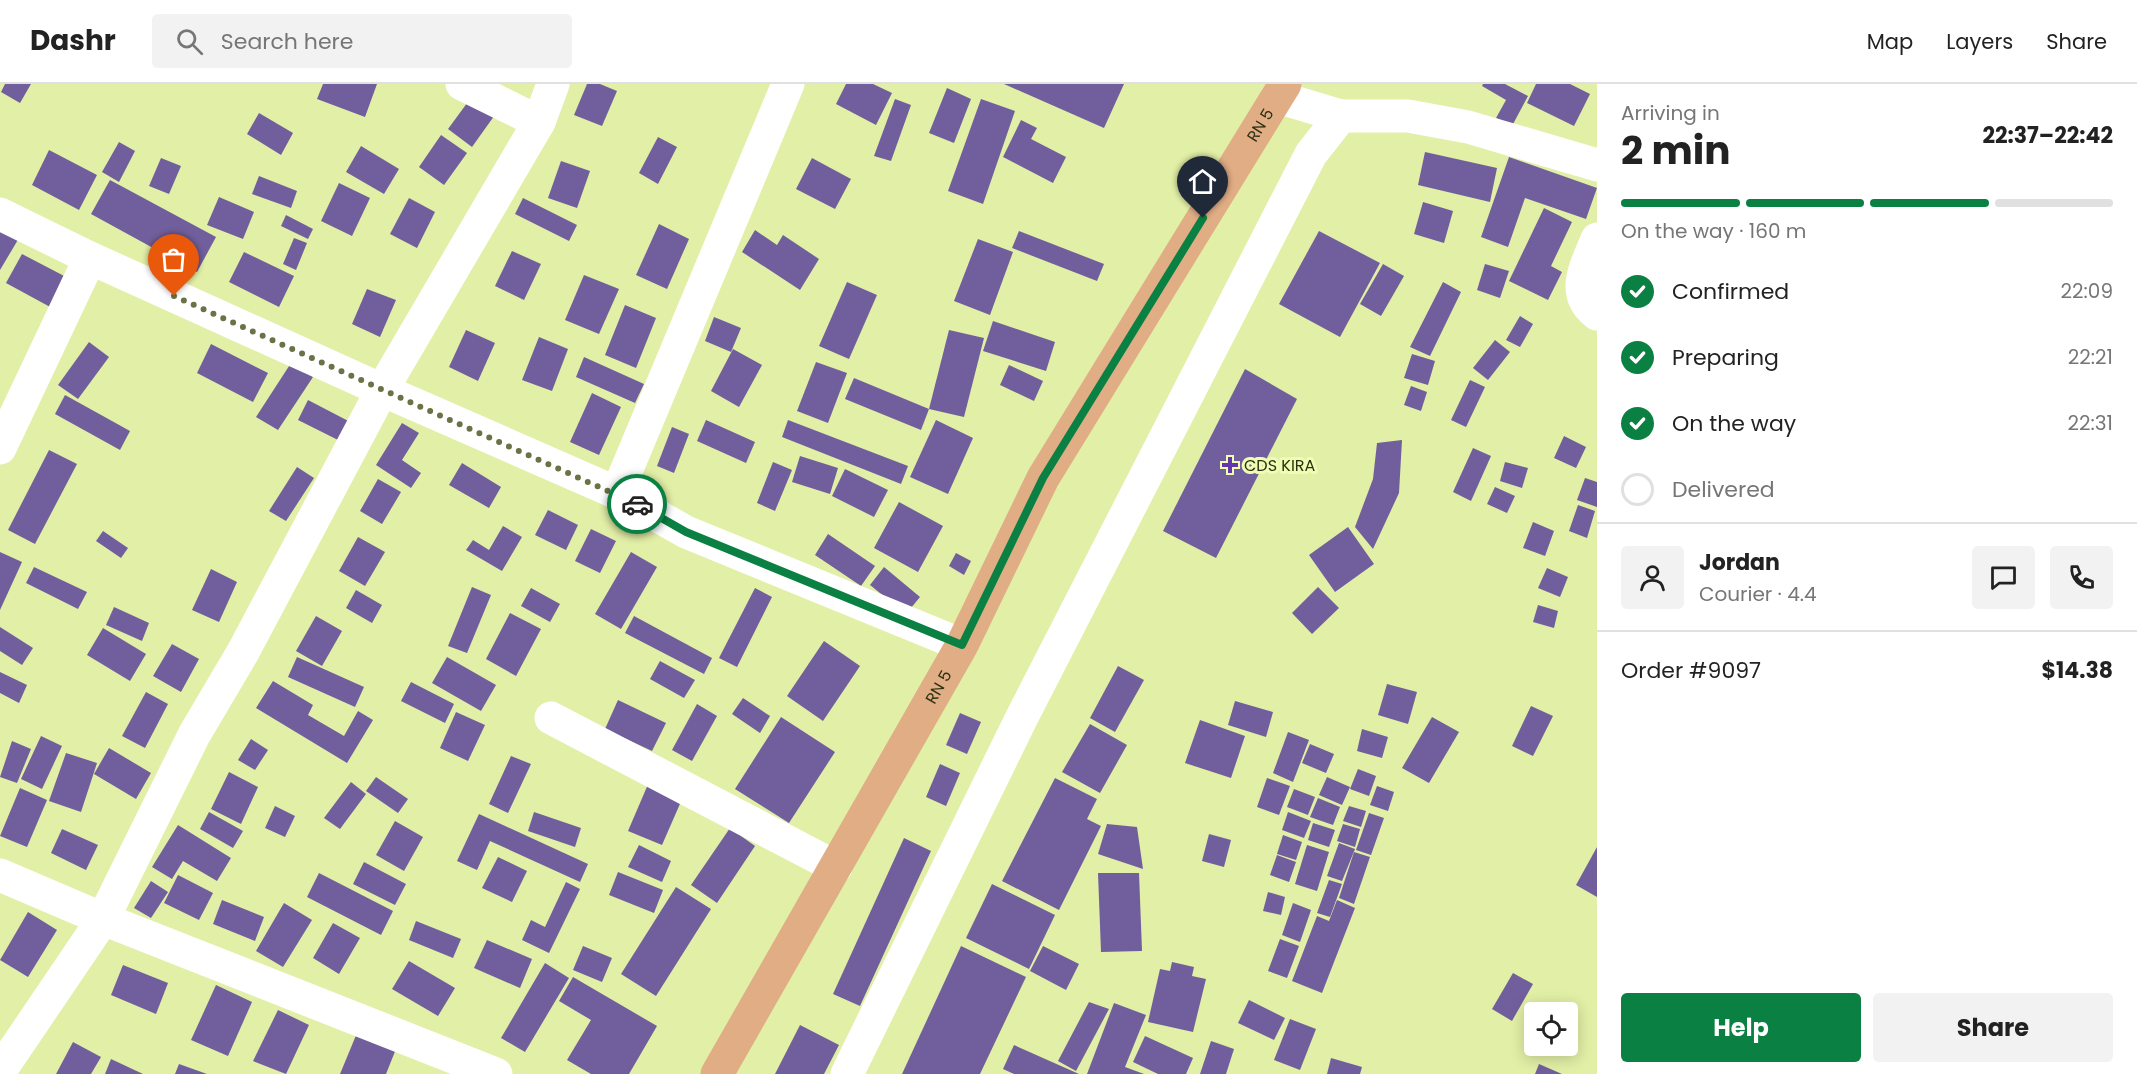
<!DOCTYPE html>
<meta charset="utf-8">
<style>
:root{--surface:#fff;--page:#f2f2f2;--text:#222;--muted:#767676;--line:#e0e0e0;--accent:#0b8043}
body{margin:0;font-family:Poppins,sans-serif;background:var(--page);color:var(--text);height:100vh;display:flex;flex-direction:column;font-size:22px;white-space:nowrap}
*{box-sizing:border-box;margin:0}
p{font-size:20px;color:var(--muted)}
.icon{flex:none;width:33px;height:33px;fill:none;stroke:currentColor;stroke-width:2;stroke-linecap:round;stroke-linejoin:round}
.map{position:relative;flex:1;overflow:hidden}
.details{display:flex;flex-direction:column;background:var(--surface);width:540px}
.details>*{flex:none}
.fabs{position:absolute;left:1524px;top:918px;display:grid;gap:12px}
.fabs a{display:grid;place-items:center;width:54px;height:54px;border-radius:6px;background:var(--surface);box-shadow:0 3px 15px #0003;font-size:30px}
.pin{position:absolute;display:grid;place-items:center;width:51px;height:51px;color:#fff;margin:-62px -26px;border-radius:50% 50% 50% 0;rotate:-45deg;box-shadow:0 0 6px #0007}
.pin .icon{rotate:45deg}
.courier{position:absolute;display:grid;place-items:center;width:60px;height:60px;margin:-30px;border:4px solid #0b8043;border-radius:50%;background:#fff;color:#222;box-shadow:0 2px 8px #0007}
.head em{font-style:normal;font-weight:700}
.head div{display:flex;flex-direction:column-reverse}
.head{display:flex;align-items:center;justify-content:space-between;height:102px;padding:0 24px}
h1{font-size:39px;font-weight:700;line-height:45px}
.bar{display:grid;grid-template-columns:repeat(4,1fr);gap:9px 6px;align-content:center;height:72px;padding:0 24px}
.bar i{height:8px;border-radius:4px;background:var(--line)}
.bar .on{background:var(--accent)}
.bar p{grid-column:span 4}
.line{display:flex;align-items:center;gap:15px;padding:0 24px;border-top:2px solid var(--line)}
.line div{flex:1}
.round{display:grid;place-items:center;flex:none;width:63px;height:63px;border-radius:6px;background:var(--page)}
ol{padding:0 24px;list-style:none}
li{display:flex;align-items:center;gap:18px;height:66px}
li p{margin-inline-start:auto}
li .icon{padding:6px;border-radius:50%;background:var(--accent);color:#fff;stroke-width:4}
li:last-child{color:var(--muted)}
li i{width:33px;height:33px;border:3px solid var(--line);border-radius:50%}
.primary-button{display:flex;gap:12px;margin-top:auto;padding:12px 24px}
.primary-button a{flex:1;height:69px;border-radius:6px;background:var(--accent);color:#fff;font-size:24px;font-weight:700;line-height:69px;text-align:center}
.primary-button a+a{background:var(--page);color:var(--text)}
header{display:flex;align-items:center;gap:36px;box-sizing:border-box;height:84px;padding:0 30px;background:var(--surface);border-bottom:2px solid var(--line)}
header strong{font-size:28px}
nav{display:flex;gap:33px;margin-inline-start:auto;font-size:21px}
.search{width:420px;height:54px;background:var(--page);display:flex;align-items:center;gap:15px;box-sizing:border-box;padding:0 21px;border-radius:6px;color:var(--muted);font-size:22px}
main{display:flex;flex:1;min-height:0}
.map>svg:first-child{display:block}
</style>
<header>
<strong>Dashr</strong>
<div class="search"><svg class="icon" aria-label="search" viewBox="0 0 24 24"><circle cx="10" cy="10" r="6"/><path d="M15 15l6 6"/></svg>Search here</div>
<nav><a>Map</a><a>Layers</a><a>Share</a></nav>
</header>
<main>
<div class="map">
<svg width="1597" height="990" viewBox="0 0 1597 990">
<rect width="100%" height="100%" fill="#e2efa6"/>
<g fill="#715f9d">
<polygon points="5,0 31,0 20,19 1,8"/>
<polygon points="323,0 377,0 365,33 317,15"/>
<polygon points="587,0 600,0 617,7 602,42 574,31"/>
<polygon points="846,0 873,0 892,9 876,41 836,20"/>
<polygon points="1004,0 1124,0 1104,44"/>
<polygon points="1483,0 1505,0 1528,12 1512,42 1496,34 1506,16 1482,2"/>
<polygon points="1536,0 1570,0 1590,10 1574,42 1527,19"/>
<polygon points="947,4 971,15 954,59 929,49"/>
<polygon points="473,11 497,28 472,63 448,45"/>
<polygon points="895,15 911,21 891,77 874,72"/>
<polygon points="981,15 1015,27 983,120 948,107"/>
<polygon points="259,29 293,49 281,71 247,50"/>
<polygon points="1021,36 1037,44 1031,55 1066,73 1053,99 1003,73"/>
<polygon points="441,51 467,69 444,101 419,83"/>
<polygon points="658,53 677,63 658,100 639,89"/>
<polygon points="119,58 135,67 119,98 102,88"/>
<polygon points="361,62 399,85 384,110 346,88"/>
<polygon points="49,66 97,91 79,126 32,101"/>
<polygon points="1425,68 1497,84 1490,118 1418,101"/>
<polygon points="1509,73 1597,104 1586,135 1525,114 1508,163 1481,153"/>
<polygon points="161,74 181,82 169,110 149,102"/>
<polygon points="812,74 851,95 835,125 796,105"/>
<polygon points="561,77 590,87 577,124 548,114"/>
<polygon points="259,92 297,107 291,124 252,110"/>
<polygon points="110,96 216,153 197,188 91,130"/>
<polygon points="339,99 370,114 352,152 321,137"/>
<polygon points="219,113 254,128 243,155 207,141"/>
<polygon points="409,114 435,128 417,164 390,150"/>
<polygon points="523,114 577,141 569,157 515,130"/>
<polygon points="1423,118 1453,127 1444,159 1414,150"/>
<polygon points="1544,124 1572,138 1551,182 1562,188 1548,216 1509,197"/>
<polygon points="286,131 313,145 308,155 281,142"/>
<polygon points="659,140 689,155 667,205 636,191"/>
<polygon points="0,142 19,154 0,186"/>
<polygon points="755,146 777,161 783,151 819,175 800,206 742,168"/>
<polygon points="1019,147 1104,180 1097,197 1012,164"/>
<polygon points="1319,147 1380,179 1340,253 1279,220"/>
<polygon points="294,154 307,159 296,186 283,180"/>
<polygon points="978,155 1013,168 990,231 954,217"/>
<polygon points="512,167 541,180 524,216 495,202"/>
<polygon points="244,168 294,192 279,223 229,198"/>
<polygon points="22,170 68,194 52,224 6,199"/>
<polygon points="1383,180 1404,192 1381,232 1360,220"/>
<polygon points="1485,180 1509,187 1500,214 1477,206"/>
<polygon points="584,191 619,205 599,250 565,236"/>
<polygon points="847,198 877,211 849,275 819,262"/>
<polygon points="1443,198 1461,208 1430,272 1410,263"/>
<polygon points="367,205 396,216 380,253 352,240"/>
<polygon points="625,221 656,234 636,284 605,271"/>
<polygon points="1520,232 1533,240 1520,263 1506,256"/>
<polygon points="714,233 741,244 731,268 705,257"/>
<polygon points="993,237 1055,258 1046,287 983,267"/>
<polygon points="466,246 495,259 478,297 449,283"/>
<polygon points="949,246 984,254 964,333 929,325"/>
<polygon points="539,253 568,265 552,307 522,296"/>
<polygon points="1495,256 1510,268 1488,296 1473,284"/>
<polygon points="89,258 109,273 78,315 58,301"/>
<polygon points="211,260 268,289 253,318 197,289"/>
<polygon points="733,265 762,281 739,323 711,307"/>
<polygon points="1412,270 1435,277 1428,301 1404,294"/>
<polygon points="584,273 644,300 635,319 576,293"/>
<polygon points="816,278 847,289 828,339 797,327"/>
<polygon points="291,279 313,293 278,346 256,333"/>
<polygon points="1009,281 1043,297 1034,317 1000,301"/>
<polygon points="1245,285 1297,315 1216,474 1163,447"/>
<polygon points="854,294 929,325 921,346 845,315"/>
<polygon points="1470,296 1485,303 1466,343 1451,336"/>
<polygon points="1411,302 1427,308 1421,327 1404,321"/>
<polygon points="592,309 621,323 599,371 570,358"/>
<polygon points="65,311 130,347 120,366 55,330"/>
<polygon points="308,316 356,341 346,360 298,336"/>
<polygon points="706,336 755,358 746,379 697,357"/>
<polygon points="788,336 908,382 901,400 782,353"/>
<polygon points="936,336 973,354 948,410 910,393"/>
<polygon points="402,339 419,349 402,376 421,389 411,404 376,381"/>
<polygon points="672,343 689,350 674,389 657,382"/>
<polygon points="1564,352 1586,363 1576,384 1554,374"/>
<polygon points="1402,356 1399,409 1373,465 1355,443 1373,395 1377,359"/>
<polygon points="1473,364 1491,372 1471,417 1453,408"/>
<polygon points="49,366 77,380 35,460 8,446"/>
<polygon points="800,372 838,384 830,410 792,398"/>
<polygon points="773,378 792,386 775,427 757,419"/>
<polygon points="1505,378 1528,384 1522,404 1500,397"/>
<polygon points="462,379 501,403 489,424 449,401"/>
<polygon points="297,383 314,394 286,437 269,427"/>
<polygon points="845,385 888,406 874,433 832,412"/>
<polygon points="1585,394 1597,398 1597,423 1577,416"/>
<polygon points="378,395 401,408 382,440 360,427"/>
<polygon points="1495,403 1515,412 1507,429 1487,420"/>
<polygon points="899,418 943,442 918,488 874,464"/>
<polygon points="1578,421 1595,427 1587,454 1569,447"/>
<polygon points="548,426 578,441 566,466 535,451"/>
<polygon points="1533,438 1554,447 1545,472 1523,464"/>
<polygon points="503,442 522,453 502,487 466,466 473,456 489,466"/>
<polygon points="1348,443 1374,480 1335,508 1309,471"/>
<polygon points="591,445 616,457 600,489 575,477"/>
<polygon points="103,447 128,464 121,474 96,457"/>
<polygon points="828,450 875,482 861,502 815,471"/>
<polygon points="358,453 385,468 365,502 339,487"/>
<polygon points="0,468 22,478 0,526"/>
<polygon points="631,468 657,483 621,545 595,530"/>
<polygon points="956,469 971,477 964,491 949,482"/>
<polygon points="34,483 87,508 78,525 26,499"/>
<polygon points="884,483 920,513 906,530 870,501"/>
<polygon points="1547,484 1568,493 1560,513 1538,504"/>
<polygon points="211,485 237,498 219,538 192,526"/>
<polygon points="472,503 491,511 467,569 448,562"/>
<polygon points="1318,503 1339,524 1312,550 1292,529"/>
<polygon points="531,504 560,520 550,538 521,522"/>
<polygon points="755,504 772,513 737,583 719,574"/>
<polygon points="356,506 382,521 372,539 346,524"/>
<polygon points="1538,521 1558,527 1554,544 1533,538"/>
<polygon points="114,523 149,539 142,557 106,541"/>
<polygon points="510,529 541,545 516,592 486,575"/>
<polygon points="316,532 342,547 322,582 296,567"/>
<polygon points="634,532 712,574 704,590 625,549"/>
<polygon points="0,543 33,564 22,581 0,567"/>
<polygon points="103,544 146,570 130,597 87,571"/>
<polygon points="824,557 860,582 823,637 787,612"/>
<polygon points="172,560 199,575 181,608 153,592"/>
<polygon points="297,573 364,603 355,623 288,593"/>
<polygon points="447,573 496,601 481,627 432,599"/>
<polygon points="660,577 695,596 684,614 650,595"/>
<polygon points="1118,582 1144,596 1115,648 1090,634"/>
<polygon points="0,588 27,601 19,619 0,609"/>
<polygon points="273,597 313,621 308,631 344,652 358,627 373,636 347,679 256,624"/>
<polygon points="411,598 454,620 445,639 401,617"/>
<polygon points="1387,600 1417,608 1408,640 1378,631"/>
<polygon points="146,608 168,620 145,664 122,652"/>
<polygon points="743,614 770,632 760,649 732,630"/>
<polygon points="618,616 666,639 652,667 605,645"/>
<polygon points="1235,617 1273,628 1266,653 1228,641"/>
<polygon points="697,620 717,632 692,677 672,666"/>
<polygon points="1531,622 1553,632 1533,672 1512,662"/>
<polygon points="456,628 485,641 468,677 440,664"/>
<polygon points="960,629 981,638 967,670 946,661"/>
<polygon points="781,633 835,668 789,739 735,705"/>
<polygon points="1432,633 1459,648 1429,699 1402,684"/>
<polygon points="1200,636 1245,652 1231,694 1185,679"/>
<polygon points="1090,640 1127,661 1100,709 1062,688"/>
<polygon points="1362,645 1388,653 1382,674 1357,667"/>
<polygon points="1288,648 1309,656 1293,698 1273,689"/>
<polygon points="41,652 62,662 42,705 21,695"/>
<polygon points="251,655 268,666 255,686 238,676"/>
<polygon points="12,657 31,665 17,699 0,693"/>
<polygon points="1310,660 1334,670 1326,689 1302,679"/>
<polygon points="109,664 151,689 136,715 94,690"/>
<polygon points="66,669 97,679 81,728 49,717"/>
<polygon points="511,672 531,680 508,729 489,720"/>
<polygon points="940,680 960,689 946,722 926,713"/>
<polygon points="1358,685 1376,692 1369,712 1350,705"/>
<polygon points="229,688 258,703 241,740 211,725"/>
<polygon points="376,693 408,715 398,729 366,707"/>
<polygon points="1327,693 1350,703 1342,721 1319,711"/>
<polygon points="1055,694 1097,715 1087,735 1101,742 1059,826 1002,797"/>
<polygon points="1267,694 1290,702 1279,731 1257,723"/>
<polygon points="351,698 366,710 340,745 324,734"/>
<polygon points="649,698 683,713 662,761 628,747"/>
<polygon points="1377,702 1394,708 1388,727 1370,721"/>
<polygon points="20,704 47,716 27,763 0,752"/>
<polygon points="1294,705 1315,713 1308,731 1287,723"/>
<polygon points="1318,714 1340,723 1333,741 1310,733"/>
<polygon points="275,722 295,732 285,753 265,744"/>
<polygon points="1349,722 1366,727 1361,743 1343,737"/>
<polygon points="209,728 243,747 233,764 200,745"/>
<polygon points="534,728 581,744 575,763 528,747"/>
<polygon points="1288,728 1311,737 1304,754 1282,746"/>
<polygon points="1369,729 1384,734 1371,771 1356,766"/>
<polygon points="479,730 588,780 580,798 490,757 477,786 457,777"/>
<polygon points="395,737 423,753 404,787 376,771"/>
<polygon points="1313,739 1335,746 1329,763 1308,756"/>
<polygon points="1107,740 1137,743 1143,785 1098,770"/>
<polygon points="1343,740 1360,745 1355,763 1337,757"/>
<polygon points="178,741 231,774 217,797 183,777 172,795 152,783"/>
<polygon points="730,744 755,762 717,819 691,801"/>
<polygon points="62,745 98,761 86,786 51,769"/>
<polygon points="1209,750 1231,756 1224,783 1202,777"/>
<polygon points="1283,751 1302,758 1296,776 1277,770"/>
<polygon points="904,754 931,767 860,922 833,910"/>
<polygon points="1339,759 1355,765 1342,797 1327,792"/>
<polygon points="639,761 671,777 662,798 628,783"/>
<polygon points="1307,761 1329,768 1317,807 1295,800"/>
<polygon points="1597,763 1597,813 1576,801"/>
<polygon points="1354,768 1370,773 1354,820 1339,814"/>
<polygon points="1277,771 1296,778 1289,798 1270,791"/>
<polygon points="498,773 527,787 512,818 482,804"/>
<polygon points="364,778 406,800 395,821 353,800"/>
<polygon points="618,788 663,806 654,829 609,811"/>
<polygon points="319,789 393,827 381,851 307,813"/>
<polygon points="1098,789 1139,789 1142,867 1101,868"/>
<polygon points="178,791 213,809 199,836 164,819"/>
<polygon points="1329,796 1342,800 1330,833 1317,829"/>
<polygon points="151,797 168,808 151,834 134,824"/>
<polygon points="566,798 580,805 549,869 522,856 531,836 545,843"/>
<polygon points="992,800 1055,831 1029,885 966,854"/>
<polygon points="676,803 711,825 656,912 621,890"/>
<polygon points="1268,808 1285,813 1281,831 1263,827"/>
<polygon points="222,816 264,833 255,857 213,840"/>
<polygon points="1337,816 1355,824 1322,909 1292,897 1317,832 1329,837"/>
<polygon points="284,819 312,836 283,883 256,867"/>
<polygon points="1293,819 1311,826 1300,858 1282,851"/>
<polygon points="28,828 57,846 28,893 0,876"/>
<polygon points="416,837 461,855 453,874 409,856"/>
<polygon points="333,839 360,854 339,890 313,874"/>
<polygon points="1280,855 1299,862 1287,894 1268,887"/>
<polygon points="487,856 532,875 520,904 474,884"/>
<polygon points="583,862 612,874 602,898 573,886"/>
<polygon points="961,862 1026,893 980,990 902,990"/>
<polygon points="1043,862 1079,880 1066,906 1030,887"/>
<polygon points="409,877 455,904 438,932 392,905"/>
<polygon points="1172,878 1194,883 1192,892 1206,895 1193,948 1148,938 1160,885 1170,887"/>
<polygon points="545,879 569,894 525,968 501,954"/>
<polygon points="123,881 168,899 156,930 111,911"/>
<polygon points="1513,889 1533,900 1512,937 1492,925"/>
<polygon points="573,893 657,942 629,990 591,990 567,976 591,936 559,917"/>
<polygon points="216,901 252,918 228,972 191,956"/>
<polygon points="1249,916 1285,934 1274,956 1238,939"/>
<polygon points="1089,918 1109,925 1076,987 1058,977"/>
<polygon points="1114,919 1146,931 1125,983 1144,990 1087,990"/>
<polygon points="278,926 309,941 286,990 253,977"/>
<polygon points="1290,935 1316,945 1300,986 1274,976"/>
<polygon points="800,941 839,961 824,990 775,990"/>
<polygon points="357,949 396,965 386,990 340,990"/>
<polygon points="1145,952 1193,974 1186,990 1158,990 1133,978"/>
<polygon points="1211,957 1234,965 1226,990 1200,990"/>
<polygon points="73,958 101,973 91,990 56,990"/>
<polygon points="1014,961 1079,990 1014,990 1003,985"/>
<polygon points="1331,974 1362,983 1360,990 1327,990"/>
<polygon points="111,975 143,990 105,990"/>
<polygon points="179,980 207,990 175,990"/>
<polygon points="1539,980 1562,990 1535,990"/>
</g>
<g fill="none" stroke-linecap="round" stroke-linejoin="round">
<g stroke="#fff" stroke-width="33">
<polyline points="462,0 539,38"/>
<polyline points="1277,13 1341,32 1408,32 1468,43 1597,81"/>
<polyline points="0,130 90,174 382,306 617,409 686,448 962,561"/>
<path d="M 1597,155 C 1587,181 1569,209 1597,230"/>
<polyline points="0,364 90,174"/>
<polyline points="617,409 788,0"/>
<polyline points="551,634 836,783"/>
<polyline points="0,791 103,835 496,990"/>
<polyline points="0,987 103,835 194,651 243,568 382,306 539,38 553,0"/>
<polyline points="847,990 1022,633 1311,70 1341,32"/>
</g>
<path stroke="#e0ad85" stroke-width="33" id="s1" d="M 717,990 L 962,561 L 1043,394 L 1285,0"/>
</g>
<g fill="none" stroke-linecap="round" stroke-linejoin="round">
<polyline stroke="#6b7346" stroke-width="6" stroke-dasharray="0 10.8" points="174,212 637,420"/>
<polyline stroke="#0b8043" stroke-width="8" points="637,420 686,448 962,561 1043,394 1203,134"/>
</g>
<path fill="#6436ad" stroke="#effcb3" stroke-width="2" d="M1227 372h6v6h6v6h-6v6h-6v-6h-6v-6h6z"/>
<g text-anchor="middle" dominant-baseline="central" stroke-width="6" stroke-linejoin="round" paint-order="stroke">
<g font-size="16" fill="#2b3013" stroke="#effcb3">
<text stroke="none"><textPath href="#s1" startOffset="1094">RN 5</textPath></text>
<text stroke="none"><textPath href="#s1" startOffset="446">RN 5</textPath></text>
</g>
<g font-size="16" fill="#2b3013" stroke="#effcb3" text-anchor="start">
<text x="1244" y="381">CDS KIRA</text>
</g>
</g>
</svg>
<div class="fabs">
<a><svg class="icon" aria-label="locate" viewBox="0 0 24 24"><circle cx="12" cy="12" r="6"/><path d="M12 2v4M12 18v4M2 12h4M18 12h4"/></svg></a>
</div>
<div class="pin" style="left:174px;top:212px;background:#ea580c"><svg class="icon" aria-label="bag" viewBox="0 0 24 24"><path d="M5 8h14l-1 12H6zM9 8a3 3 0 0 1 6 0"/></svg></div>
<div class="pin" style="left:1203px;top:134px;background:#1f2937"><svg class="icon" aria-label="home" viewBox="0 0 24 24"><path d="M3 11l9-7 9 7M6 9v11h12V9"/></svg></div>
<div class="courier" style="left:637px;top:420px"><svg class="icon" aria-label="car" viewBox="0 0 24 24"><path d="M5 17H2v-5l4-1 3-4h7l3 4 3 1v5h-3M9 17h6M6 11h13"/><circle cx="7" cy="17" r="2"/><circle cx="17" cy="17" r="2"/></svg></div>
</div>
<section class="details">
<div class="head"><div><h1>2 min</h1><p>Arriving in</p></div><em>22:37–22:42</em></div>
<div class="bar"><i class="on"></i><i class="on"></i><i class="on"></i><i></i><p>On the way · 160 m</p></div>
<ol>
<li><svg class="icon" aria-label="check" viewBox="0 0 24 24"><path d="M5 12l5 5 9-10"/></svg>Confirmed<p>22:09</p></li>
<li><svg class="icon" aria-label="check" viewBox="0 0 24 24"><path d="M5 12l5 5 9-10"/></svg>Preparing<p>22:21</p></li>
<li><svg class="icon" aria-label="check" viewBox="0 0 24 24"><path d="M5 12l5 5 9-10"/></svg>On the way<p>22:31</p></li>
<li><i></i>Delivered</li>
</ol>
<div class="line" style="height:108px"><a class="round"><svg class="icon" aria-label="person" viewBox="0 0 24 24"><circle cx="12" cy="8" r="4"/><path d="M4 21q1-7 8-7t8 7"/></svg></a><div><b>Jordan</b><p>Courier · 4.4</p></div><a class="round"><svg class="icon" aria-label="chat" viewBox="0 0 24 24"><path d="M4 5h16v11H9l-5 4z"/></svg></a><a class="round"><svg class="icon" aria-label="phone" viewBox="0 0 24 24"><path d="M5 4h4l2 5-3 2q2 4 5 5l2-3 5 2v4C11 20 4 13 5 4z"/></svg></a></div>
<div class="line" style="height:78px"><div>Order #9097</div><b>$14.38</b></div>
<div class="primary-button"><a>Help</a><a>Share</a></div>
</section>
</main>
